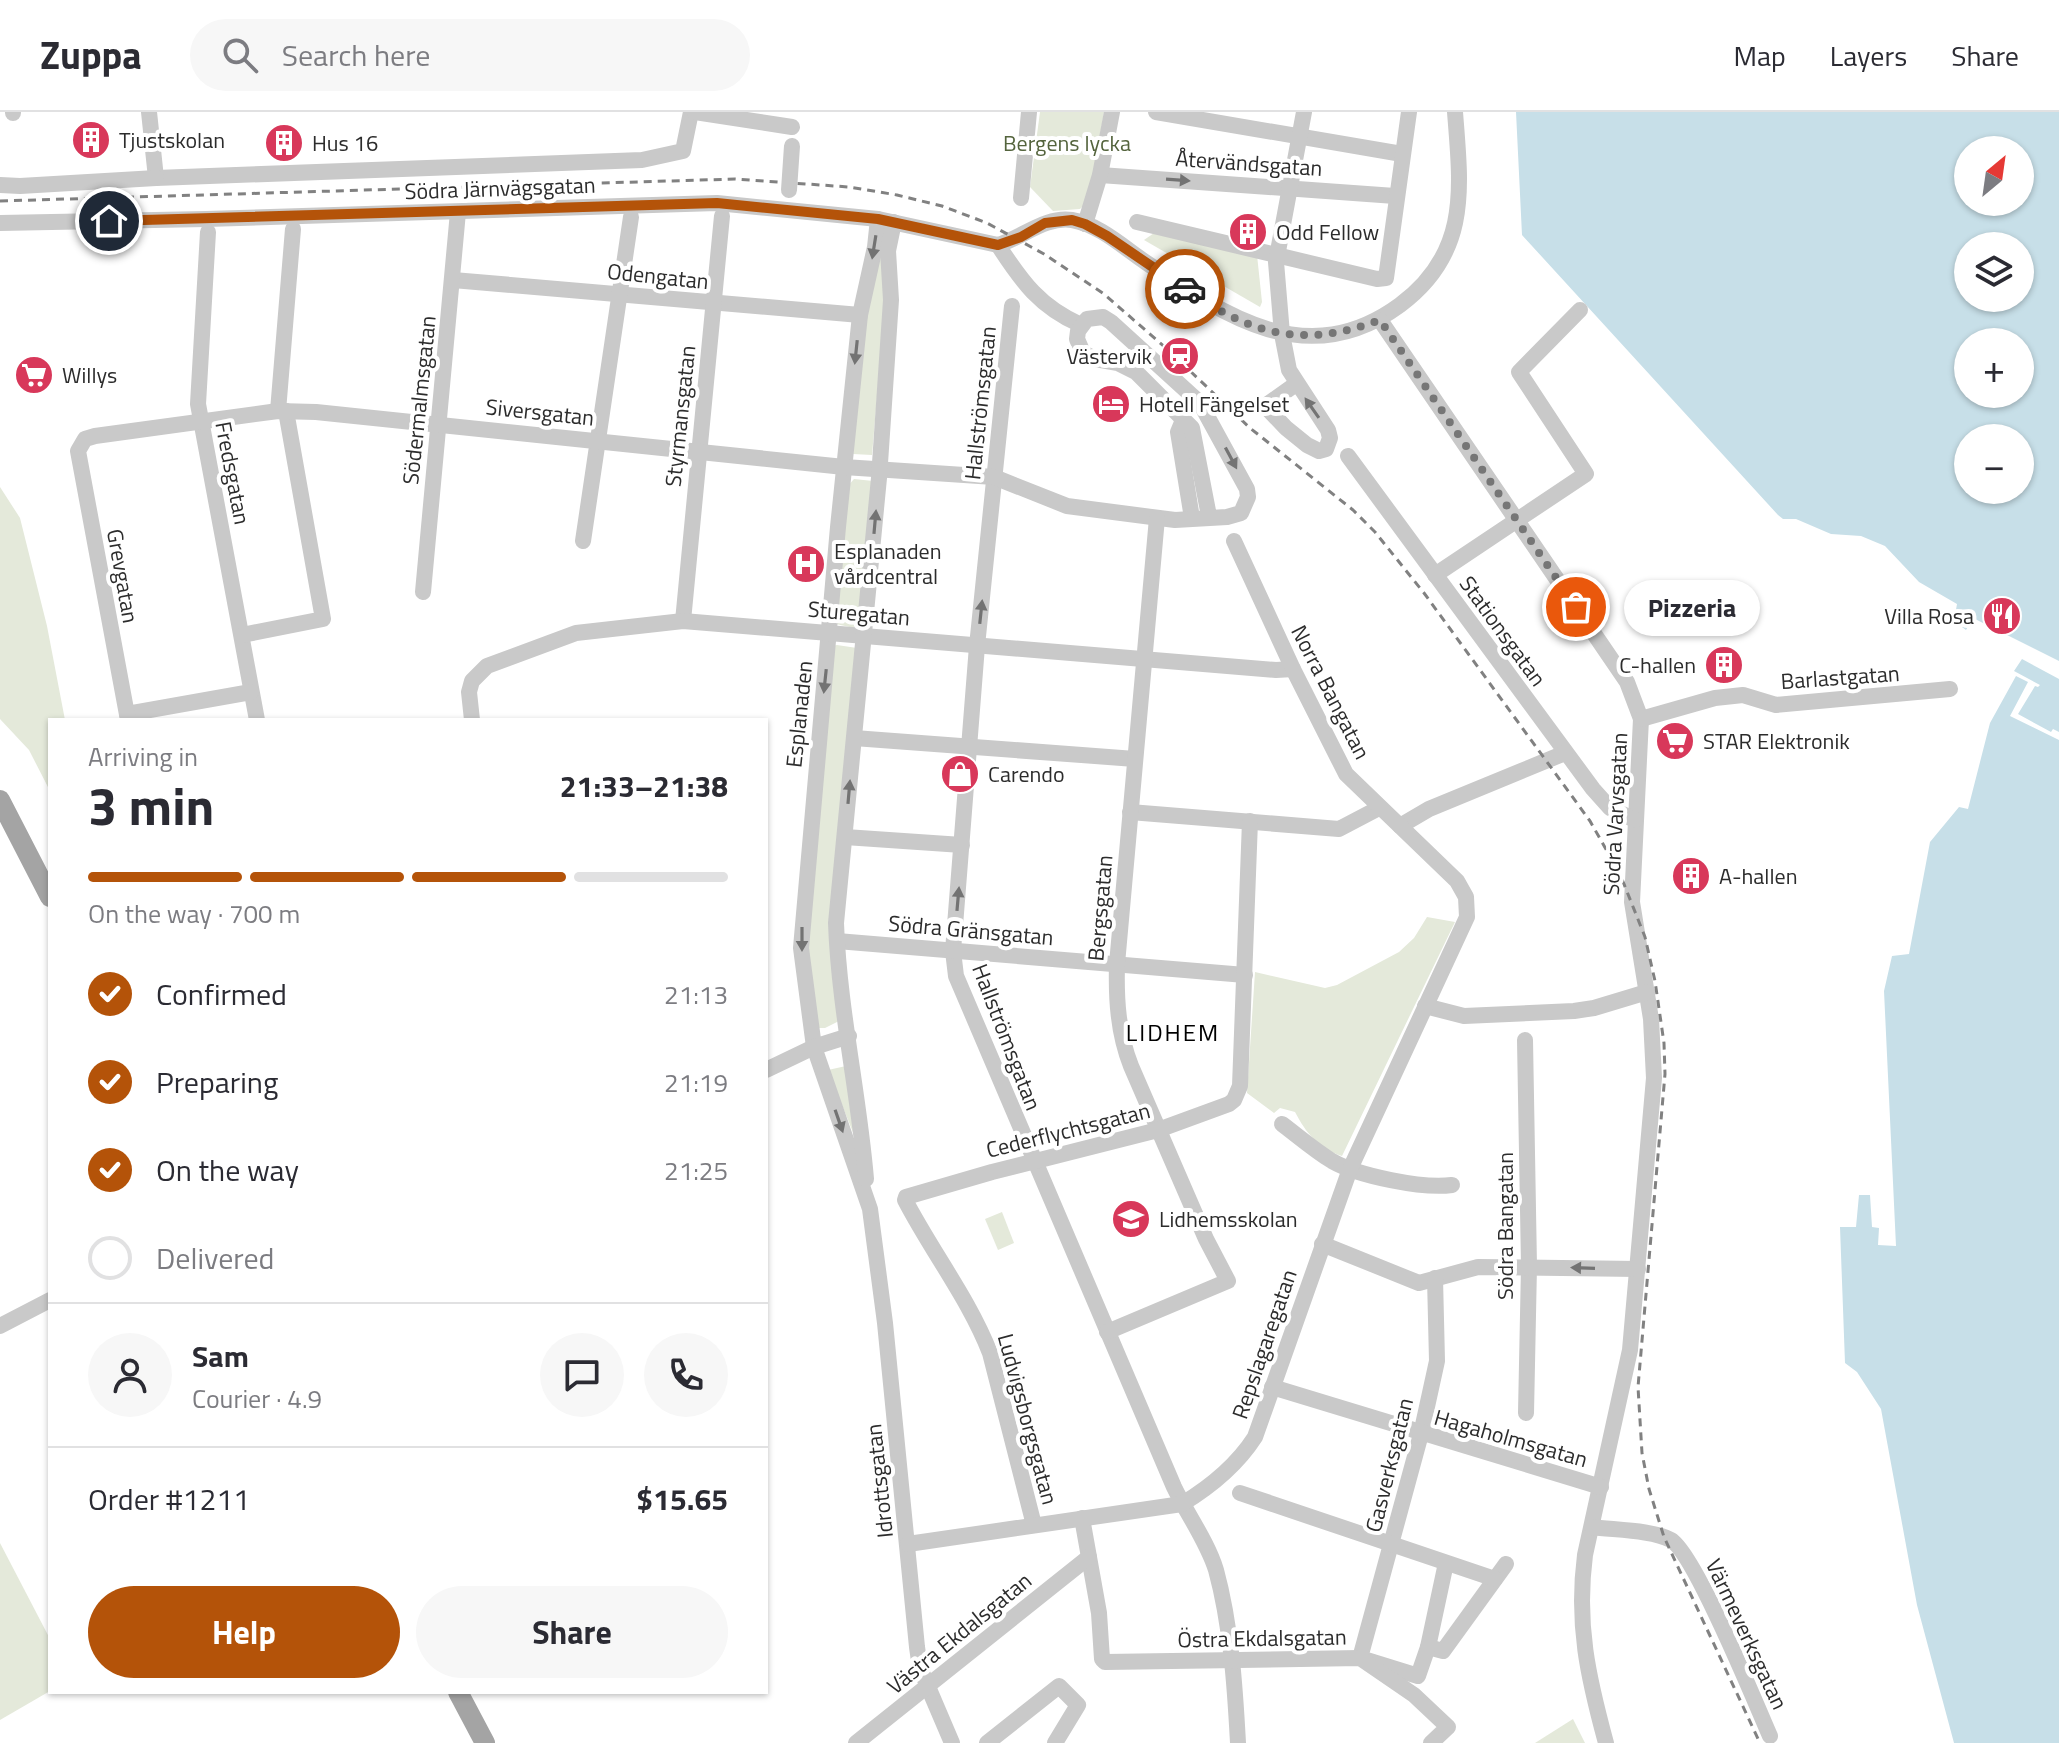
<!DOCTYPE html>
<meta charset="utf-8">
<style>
:root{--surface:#fff;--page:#f7f7f7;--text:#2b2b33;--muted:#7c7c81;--line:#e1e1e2;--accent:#b45309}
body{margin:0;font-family:"Titillium Web",sans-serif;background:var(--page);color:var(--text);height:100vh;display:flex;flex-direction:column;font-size:30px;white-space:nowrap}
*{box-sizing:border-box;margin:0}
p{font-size:26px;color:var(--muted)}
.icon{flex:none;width:44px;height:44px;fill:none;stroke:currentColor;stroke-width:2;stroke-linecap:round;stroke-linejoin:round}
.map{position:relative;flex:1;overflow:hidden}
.drawer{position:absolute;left:48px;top:606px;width:720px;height:976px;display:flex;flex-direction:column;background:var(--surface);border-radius:0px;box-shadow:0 2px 6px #0004}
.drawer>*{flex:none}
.needle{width:52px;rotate:29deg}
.controls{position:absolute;left:1954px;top:24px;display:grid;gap:16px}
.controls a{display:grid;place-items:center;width:80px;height:80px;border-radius:50%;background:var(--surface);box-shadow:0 2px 6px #0004;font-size:40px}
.pin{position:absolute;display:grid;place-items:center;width:68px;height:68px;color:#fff;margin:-34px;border:4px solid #fff;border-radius:50%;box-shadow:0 2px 8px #0007}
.courier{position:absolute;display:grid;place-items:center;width:80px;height:80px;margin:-40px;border:6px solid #b45309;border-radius:50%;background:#fff;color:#222;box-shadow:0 2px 10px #0007}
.bubble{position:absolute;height:56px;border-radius:28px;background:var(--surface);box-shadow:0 2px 6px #0004;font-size:26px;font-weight:700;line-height:56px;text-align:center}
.headline em{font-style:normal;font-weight:700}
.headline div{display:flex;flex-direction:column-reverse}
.headline{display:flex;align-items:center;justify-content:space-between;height:136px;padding:0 40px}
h1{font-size:52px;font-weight:700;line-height:60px}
.bar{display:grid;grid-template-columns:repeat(4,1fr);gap:12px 8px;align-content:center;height:96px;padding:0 40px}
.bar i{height:10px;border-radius:6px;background:var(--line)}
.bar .current{background:var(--accent)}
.bar p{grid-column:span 4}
.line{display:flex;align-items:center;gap:20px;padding:0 40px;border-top:2px solid var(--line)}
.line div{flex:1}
.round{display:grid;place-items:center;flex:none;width:84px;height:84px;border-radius:42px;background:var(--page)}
ol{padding:0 40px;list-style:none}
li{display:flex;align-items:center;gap:24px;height:88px}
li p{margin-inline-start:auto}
li .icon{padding:8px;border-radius:50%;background:var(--accent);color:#fff;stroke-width:4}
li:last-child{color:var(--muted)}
li i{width:44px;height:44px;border:4px solid var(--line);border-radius:50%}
.button{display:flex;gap:16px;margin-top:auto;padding:16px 40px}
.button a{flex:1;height:92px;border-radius:48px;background:var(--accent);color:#fff;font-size:32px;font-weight:700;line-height:92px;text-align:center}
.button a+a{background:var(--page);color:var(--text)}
header{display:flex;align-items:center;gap:48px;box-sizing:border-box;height:112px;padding:0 40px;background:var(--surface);border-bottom:2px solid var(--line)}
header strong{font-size:38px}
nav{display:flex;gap:44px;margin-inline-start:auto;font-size:28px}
.search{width:560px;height:72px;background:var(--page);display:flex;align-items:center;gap:20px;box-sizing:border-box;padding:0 28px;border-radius:44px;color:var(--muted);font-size:30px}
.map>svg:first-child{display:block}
</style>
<header>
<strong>Zuppa</strong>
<div class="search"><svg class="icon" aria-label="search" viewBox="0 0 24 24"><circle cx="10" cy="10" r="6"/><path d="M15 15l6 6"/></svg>Search here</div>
<nav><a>Map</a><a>Layers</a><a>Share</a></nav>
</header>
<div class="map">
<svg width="2059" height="1631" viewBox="0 0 2059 1631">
<rect width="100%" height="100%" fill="#fff"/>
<g fill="#e4e9da">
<polygon points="1040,0 1104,0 1089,88 1080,97 1053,99 1030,75"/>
<polygon points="1157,119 1257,143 1262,190 1260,195 1144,128"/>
<polygon points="880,133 885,191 872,343 853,342 867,188"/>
<polygon points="854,367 873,369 860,511 854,516 836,512 847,375"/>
<polygon points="0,375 20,406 47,514 65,608 50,608 50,679 29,638 0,607"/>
<polygon points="837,533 857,536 839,909 825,916 819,916 806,847 832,534"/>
<path d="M 1427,805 L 1455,810 L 1342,1044 C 1318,1036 1306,1021 1295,1000 L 1280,996 L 1274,1001 L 1247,981 L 1255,860 L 1325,876 L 1337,873 L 1399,840 L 1414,826 Z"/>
<polygon points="846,954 854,1023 828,958"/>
<polygon points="1002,1100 1014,1131 998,1138 985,1107"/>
<polygon points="0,1431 50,1527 50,1579 0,1608"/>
<polygon points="1573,1607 1585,1631 1535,1631"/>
</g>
<g fill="#c7dfe8" fill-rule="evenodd">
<path d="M 1516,0 L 2059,0 L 2059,549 L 1973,506 L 1966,518 L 1954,509 L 1957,492 L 1919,470 L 1885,434 L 1861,424 L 1831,422 L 1796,407 L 1783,407 L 1778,403 L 1522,123 ZM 1968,38 L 2020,38 L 2020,90 L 1968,90 ZM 1968,134 L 2020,134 L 2020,186 L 1968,186 ZM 1968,230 L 2020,230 L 2020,282 L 1968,282 ZM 1968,326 L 2020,326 L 2020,378 L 1968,378 Z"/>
<polygon points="2022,547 2059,567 2059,620 2053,617 2051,620 2018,602 2035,574 2038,575 2040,573 2014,559"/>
<polygon points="2016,564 2028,570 2010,604 2059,628 2059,1631 1954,1631 1917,1493 1881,1297 1857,1260 1845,1251 1840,1115 1856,1115 1859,1083 1870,1083 1872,1115 1879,1116 1878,1133 1896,1134 1884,879 1892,844 1909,842 1930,730 1959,695 1968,697 1990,611"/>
</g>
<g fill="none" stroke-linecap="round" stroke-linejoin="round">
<g stroke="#c9c9c9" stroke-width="16">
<polyline points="13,0 13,1"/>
<polyline points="149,0 156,66 642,48 683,39 691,0"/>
<polyline points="695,0 792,15"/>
<polyline points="1156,0 1402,42"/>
<polyline points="1100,63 1395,84"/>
<polyline points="0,73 20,74 156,66"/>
<polyline points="1021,86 1029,0"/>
<polyline points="878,107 875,135 860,203 838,415 801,836 814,935 870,1097 885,1211 917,1535 920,1556 952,1631"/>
<polyline points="1137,110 1377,167 1386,166 1409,0"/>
<path d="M 0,111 L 206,107 L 717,91 L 878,107 L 998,133 C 1023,125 1046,104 1072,108 C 1097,112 1121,133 1141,147 C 1222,202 1306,262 1400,193 C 1470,141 1461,77 1455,0"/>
<polyline points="1085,112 1100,63 1112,0"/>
<polyline points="208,120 198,292 257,608"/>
<path d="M 998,133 C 1022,170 1040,195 1081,213"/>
<polyline points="453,168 860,203"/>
<path d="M 1012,194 L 977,534 L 953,839 L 956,864 L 1174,1375 C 1187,1402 1207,1429 1216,1458 C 1231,1513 1235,1575 1238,1631"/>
<path d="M 1380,208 L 1627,570 L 1641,607 L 1632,790 L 1651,907 L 1654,966 L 1630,1238 L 1585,1443 C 1576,1512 1588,1565 1606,1631"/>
<polyline points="1296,272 1265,294 1286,316 1307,333 1319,339 1326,337 1330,326 1328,318 1289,258 1282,222 1276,150 1304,0"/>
<polyline points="278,299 293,117"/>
<polyline points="1183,308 1178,320 1192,406"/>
<polyline points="1348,344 1593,677 1610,696 1635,708"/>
<polyline points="583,429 631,105"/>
<polyline points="1435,463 1586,362 1519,260 1580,198"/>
<polyline points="423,480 458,100"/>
<polyline points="683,509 722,104"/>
<polyline points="242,523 323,507 286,299"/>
<polyline points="127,602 251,580"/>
<polyline points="1641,607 1715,586 1743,583 1776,593 1950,577"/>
<polyline points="128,608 78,339 85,327 95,324 278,299 316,300 844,355 994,365 1067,394 1175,408 1227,405 1241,401 1248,385 1247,377 1200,291 1111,210 1103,205 1087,207 1078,219 1077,227 1083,241 1095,247 1118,251 1136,260 1192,316 1209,404"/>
<polyline points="472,608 469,580 472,569 487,554 576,521 683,509 1276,558 1293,557"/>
<polyline points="854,626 1135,647"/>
<polyline points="1130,700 1339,717 1379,696"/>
<polyline points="1400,714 1429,697 1565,641"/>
<polyline points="845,725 962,733"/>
<polyline points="837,829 1245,863"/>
<polyline points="1425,894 1464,904 1574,899 1594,896 1647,880"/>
<polyline points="1525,928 1529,1154 1526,1301"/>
<polyline points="766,958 814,935 849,924"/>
<path d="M 1282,1012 C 1298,1024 1314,1038 1332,1049 C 1358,1064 1423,1077 1452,1073"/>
<path d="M 866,1067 C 859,982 839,897 836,811 L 879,366 L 891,188 L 888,139 L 894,110"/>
<polyline points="1322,1132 1419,1171 1478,1155 1638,1157"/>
<polyline points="1435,1166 1437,1249 1421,1322 1360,1546 1418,1564 1428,1535 1443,1539 1506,1452"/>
<polyline points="0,1214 50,1188"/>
<path d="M 1107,1220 L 1228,1169 L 1206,1127 L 1131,954 C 1118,921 1116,887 1117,852 L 1157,406"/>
<polyline points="1272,1275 1601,1375"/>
<polyline points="1240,1381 1495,1467"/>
<polyline points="1082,1406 1099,1501 1102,1547 1105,1550 1360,1546 1414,1583 1448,1615 1431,1631"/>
<path d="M 1034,1413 L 990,1241 C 969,1187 932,1140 905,1088 L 906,1085 L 992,1060 L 1158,1018 L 1229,992 L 1234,988 L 1240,974 L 1250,709"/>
<path d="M 1592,1415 C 1613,1418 1653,1418 1671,1428 C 1695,1442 1755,1590 1770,1624"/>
<path d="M 908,1432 L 1182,1392 C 1210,1375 1237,1353 1255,1325 L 1350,1057 L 1467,805 L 1466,785 L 1457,769 L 1346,662 L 1293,557 L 1234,429"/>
<polyline points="1428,1535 1446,1451"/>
<polyline points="856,1631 1089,1445"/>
<polyline points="987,1631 1059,1574 1078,1593 1055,1631"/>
</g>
<g stroke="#a4a4a4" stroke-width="20">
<polyline points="0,688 50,785"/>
<polyline points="458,1580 485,1631"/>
</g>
<polyline stroke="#818181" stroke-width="3" stroke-dasharray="8 6" stroke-linecap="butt" points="0,89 735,67 849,75 897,83 942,94 987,111 1044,142 1104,182 1167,237 1250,316 1353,398 1375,420 1424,481 1590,709 1620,762 1645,825 1655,869 1664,931 1665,962 1638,1275 1642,1341 1649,1377 1664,1425 1760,1631"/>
<polyline stroke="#c9c9c9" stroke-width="16" points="789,78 792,34"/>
</g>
<defs><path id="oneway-solid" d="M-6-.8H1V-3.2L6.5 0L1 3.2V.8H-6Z" transform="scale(2)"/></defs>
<g fill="#737373">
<use href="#oneway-solid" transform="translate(1178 68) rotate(4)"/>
<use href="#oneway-solid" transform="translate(874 135) rotate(99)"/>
<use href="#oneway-solid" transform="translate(856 240) rotate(96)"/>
<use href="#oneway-solid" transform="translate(1312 296) rotate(-125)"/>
<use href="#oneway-solid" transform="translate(1231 346) rotate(62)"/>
<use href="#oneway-solid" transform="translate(875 410) rotate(-85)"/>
<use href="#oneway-solid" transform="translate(981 500) rotate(-84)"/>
<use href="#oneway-solid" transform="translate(825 569) rotate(96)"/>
<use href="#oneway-solid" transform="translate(849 680) rotate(-85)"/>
<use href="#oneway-solid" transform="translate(958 787) rotate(-85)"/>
<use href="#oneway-solid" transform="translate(802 827) rotate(90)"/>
<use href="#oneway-solid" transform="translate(839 1009) rotate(71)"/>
<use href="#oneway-solid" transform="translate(1583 1156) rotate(-178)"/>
</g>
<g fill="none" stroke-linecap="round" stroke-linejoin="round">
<path stroke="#767676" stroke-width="8" stroke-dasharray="0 14.4" d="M 1185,177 C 1253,223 1302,237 1380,208 L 1576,495"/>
<polyline stroke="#b45309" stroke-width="10" points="109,109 717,91 878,107 998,133 1021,125 1045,111 1072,108 1085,112 1107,124 1185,177"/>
</g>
<defs>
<symbol id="building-disc" viewBox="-11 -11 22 22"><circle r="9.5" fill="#d8385a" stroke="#fff"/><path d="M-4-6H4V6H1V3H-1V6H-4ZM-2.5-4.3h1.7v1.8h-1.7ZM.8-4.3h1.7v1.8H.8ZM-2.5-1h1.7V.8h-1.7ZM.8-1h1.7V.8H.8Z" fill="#fff"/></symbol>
<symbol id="station-disc" viewBox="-11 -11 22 22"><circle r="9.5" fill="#d8385a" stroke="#fff"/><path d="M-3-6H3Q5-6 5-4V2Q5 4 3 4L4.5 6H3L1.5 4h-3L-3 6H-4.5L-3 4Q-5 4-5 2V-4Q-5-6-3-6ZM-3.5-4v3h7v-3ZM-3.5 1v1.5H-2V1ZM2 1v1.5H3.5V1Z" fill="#fff"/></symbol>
<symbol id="supermarket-disc" viewBox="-11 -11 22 22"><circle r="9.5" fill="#d8385a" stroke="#fff"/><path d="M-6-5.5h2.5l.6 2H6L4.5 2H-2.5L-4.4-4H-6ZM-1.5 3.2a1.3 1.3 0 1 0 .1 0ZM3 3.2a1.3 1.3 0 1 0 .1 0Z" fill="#fff"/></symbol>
<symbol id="hotel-disc" viewBox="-11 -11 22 22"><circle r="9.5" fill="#d8385a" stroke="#fff"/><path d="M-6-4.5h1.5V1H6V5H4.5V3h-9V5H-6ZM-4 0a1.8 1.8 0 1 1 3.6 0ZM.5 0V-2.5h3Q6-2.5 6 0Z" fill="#fff"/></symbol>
<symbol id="hospital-disc" viewBox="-11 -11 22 22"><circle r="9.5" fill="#d8385a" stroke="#fff"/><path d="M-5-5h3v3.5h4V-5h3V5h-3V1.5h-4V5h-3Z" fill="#fff"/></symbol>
<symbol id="restaurant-disc" viewBox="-11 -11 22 22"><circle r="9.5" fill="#d8385a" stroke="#fff"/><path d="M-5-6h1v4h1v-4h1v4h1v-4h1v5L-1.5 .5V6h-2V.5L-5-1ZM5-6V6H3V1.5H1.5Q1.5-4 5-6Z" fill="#fff"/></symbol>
<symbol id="shop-disc" viewBox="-11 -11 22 22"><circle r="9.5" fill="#d8385a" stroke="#fff"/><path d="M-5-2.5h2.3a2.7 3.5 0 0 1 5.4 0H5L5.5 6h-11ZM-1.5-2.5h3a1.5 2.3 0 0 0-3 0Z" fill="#fff"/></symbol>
<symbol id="school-disc" viewBox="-11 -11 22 22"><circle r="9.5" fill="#d8385a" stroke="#fff"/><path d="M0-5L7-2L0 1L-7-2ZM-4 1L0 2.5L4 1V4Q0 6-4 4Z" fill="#fff"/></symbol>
</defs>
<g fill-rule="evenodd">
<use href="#building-disc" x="69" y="6" width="44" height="44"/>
<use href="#building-disc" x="262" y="9" width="44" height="44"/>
<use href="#building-disc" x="1226" y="98" width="44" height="44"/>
<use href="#station-disc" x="1158" y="222" width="44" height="44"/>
<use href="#supermarket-disc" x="12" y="241" width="44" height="44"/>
<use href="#hotel-disc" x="1089" y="270" width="44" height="44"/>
<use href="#hospital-disc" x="784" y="430" width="44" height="44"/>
<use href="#restaurant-disc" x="1980" y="482" width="44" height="44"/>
<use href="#building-disc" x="1702" y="531" width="44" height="44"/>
<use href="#supermarket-disc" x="1653" y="607" width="44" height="44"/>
<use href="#shop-disc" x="938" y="640" width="44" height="44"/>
<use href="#building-disc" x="1669" y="742" width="44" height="44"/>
<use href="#school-disc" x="1109" y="1085" width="44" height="44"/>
</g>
<g text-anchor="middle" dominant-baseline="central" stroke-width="8" stroke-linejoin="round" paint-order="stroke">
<g font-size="22" fill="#2c2c2c" stroke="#fff" text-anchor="start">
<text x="119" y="28">Tjustskolan</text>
<text x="312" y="31">Hus 16</text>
<text x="1276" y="120">Odd Fellow</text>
<text x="1152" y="244" text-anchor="end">Västervik</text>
<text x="62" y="263">Willys</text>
<text x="1139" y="292">Hotell Fängelset</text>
<text x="834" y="439">Esplanaden<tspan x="834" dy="25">vårdcentral</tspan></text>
<text x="1974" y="504" text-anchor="end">Villa Rosa</text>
<text x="1696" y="553" text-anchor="end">C-hallen</text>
<text x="1703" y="629">STAR Elektronik</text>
<text x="988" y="662">Carendo</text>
<text x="1719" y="764">A-hallen</text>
<text x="1159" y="1107">Lidhemsskolan</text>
</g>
<g font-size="22" fill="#54643d" stroke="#fff">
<text x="1067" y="31">Bergens lycka</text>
</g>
<g font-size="22" fill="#2c2c2c" stroke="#fff">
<text transform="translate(1249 51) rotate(4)">Återvändsgatan</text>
<text transform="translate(500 76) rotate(-2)">Södra Järnvägsgatan</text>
<text transform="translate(658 164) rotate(6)">Odengatan</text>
<text transform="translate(419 288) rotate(-84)">Södermalmsgatan</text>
<text transform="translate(980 291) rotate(-84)">Hallströmsgatan</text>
<text transform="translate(540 300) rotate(6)">Siversgatan</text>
<text transform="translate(680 304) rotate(-84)">Styrmansgatan</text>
<text transform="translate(233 361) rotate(79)">Fredsgatan</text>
<text transform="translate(123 464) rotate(80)">Grevgatan</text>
<text transform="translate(859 501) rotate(5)">Sturegatan</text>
<text transform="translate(1503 519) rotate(54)">Stationsgatan</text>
<text transform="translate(1840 565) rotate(-4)">Barlastgatan</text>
<text transform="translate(1331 580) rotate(63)">Norra Bangatan</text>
<text transform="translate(799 602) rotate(-84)">Esplanaden</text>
<text transform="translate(1615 702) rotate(-87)">Södra Varvsgatan</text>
<text transform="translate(1100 796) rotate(-85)">Bergsgatan</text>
<text transform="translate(971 818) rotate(5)">Södra Gränsgatan</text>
<text transform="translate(1007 925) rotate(69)">Hallströmsgatan</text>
<text transform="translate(1068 1018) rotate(-14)">Cederflychtsgatan</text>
<text transform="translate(1505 1114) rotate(-90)">Södra Bangatan</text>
<text transform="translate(1264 1232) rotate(-71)">Repslagaregatan</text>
<text transform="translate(1028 1307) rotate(75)">Ludvigsborgsgatan</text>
<text transform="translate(1511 1326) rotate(16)">Hagaholmsgatan</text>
<text transform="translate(1389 1353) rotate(-76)">Gasverksgatan</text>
<text transform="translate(879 1369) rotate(-96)">Idrottsgatan</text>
<text transform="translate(959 1521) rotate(-39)">Västra Ekdalsgatan</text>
<text transform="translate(1747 1522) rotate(65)">Värmeverksgatan</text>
<text transform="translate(1262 1526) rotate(-1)">Östra Ekdalsgatan</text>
</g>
<g font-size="24" letter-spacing="2" fill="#000" stroke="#fff">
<text x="1173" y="920">LIDHEM</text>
</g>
</g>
</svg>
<div class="controls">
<a><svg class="needle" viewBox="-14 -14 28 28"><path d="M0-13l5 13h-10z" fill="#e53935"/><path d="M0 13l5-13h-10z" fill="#7c7c81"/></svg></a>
<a><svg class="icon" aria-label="layers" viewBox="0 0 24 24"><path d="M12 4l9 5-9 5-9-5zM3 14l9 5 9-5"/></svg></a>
<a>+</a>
<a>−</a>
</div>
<div class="pin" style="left:1576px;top:495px;background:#ea580c"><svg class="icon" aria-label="bag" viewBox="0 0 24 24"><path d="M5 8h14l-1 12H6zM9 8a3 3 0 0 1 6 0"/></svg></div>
<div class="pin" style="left:109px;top:109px;background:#1f2937"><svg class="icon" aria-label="home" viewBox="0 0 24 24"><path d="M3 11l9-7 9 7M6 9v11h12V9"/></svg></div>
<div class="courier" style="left:1185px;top:177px"><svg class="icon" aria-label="car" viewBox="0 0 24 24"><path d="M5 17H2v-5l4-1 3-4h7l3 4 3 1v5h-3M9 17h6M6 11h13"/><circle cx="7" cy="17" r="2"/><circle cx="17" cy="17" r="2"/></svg></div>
<div class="bubble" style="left:1624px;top:468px;width:136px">Pizzeria</div>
<section class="drawer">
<div class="headline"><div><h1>3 min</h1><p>Arriving in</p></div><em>21:33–21:38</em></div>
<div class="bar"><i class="current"></i><i class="current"></i><i class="current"></i><i></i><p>On the way · 700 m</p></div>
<ol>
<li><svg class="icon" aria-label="check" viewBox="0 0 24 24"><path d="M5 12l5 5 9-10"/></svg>Confirmed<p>21:13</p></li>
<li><svg class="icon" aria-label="check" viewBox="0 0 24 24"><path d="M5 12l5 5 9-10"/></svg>Preparing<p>21:19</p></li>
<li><svg class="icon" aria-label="check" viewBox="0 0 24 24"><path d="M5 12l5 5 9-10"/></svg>On the way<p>21:25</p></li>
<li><i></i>Delivered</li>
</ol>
<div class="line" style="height:144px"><a class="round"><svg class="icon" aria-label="person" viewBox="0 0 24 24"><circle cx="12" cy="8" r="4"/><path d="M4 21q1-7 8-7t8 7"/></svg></a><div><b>Sam</b><p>Courier · 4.9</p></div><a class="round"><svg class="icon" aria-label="chat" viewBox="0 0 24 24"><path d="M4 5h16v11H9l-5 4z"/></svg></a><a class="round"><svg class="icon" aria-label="phone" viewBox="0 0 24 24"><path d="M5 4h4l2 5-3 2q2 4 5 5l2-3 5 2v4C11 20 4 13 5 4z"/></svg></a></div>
<div class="line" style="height:104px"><div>Order #1211</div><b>$15.65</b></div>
<div class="button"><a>Help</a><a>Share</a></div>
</section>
</div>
